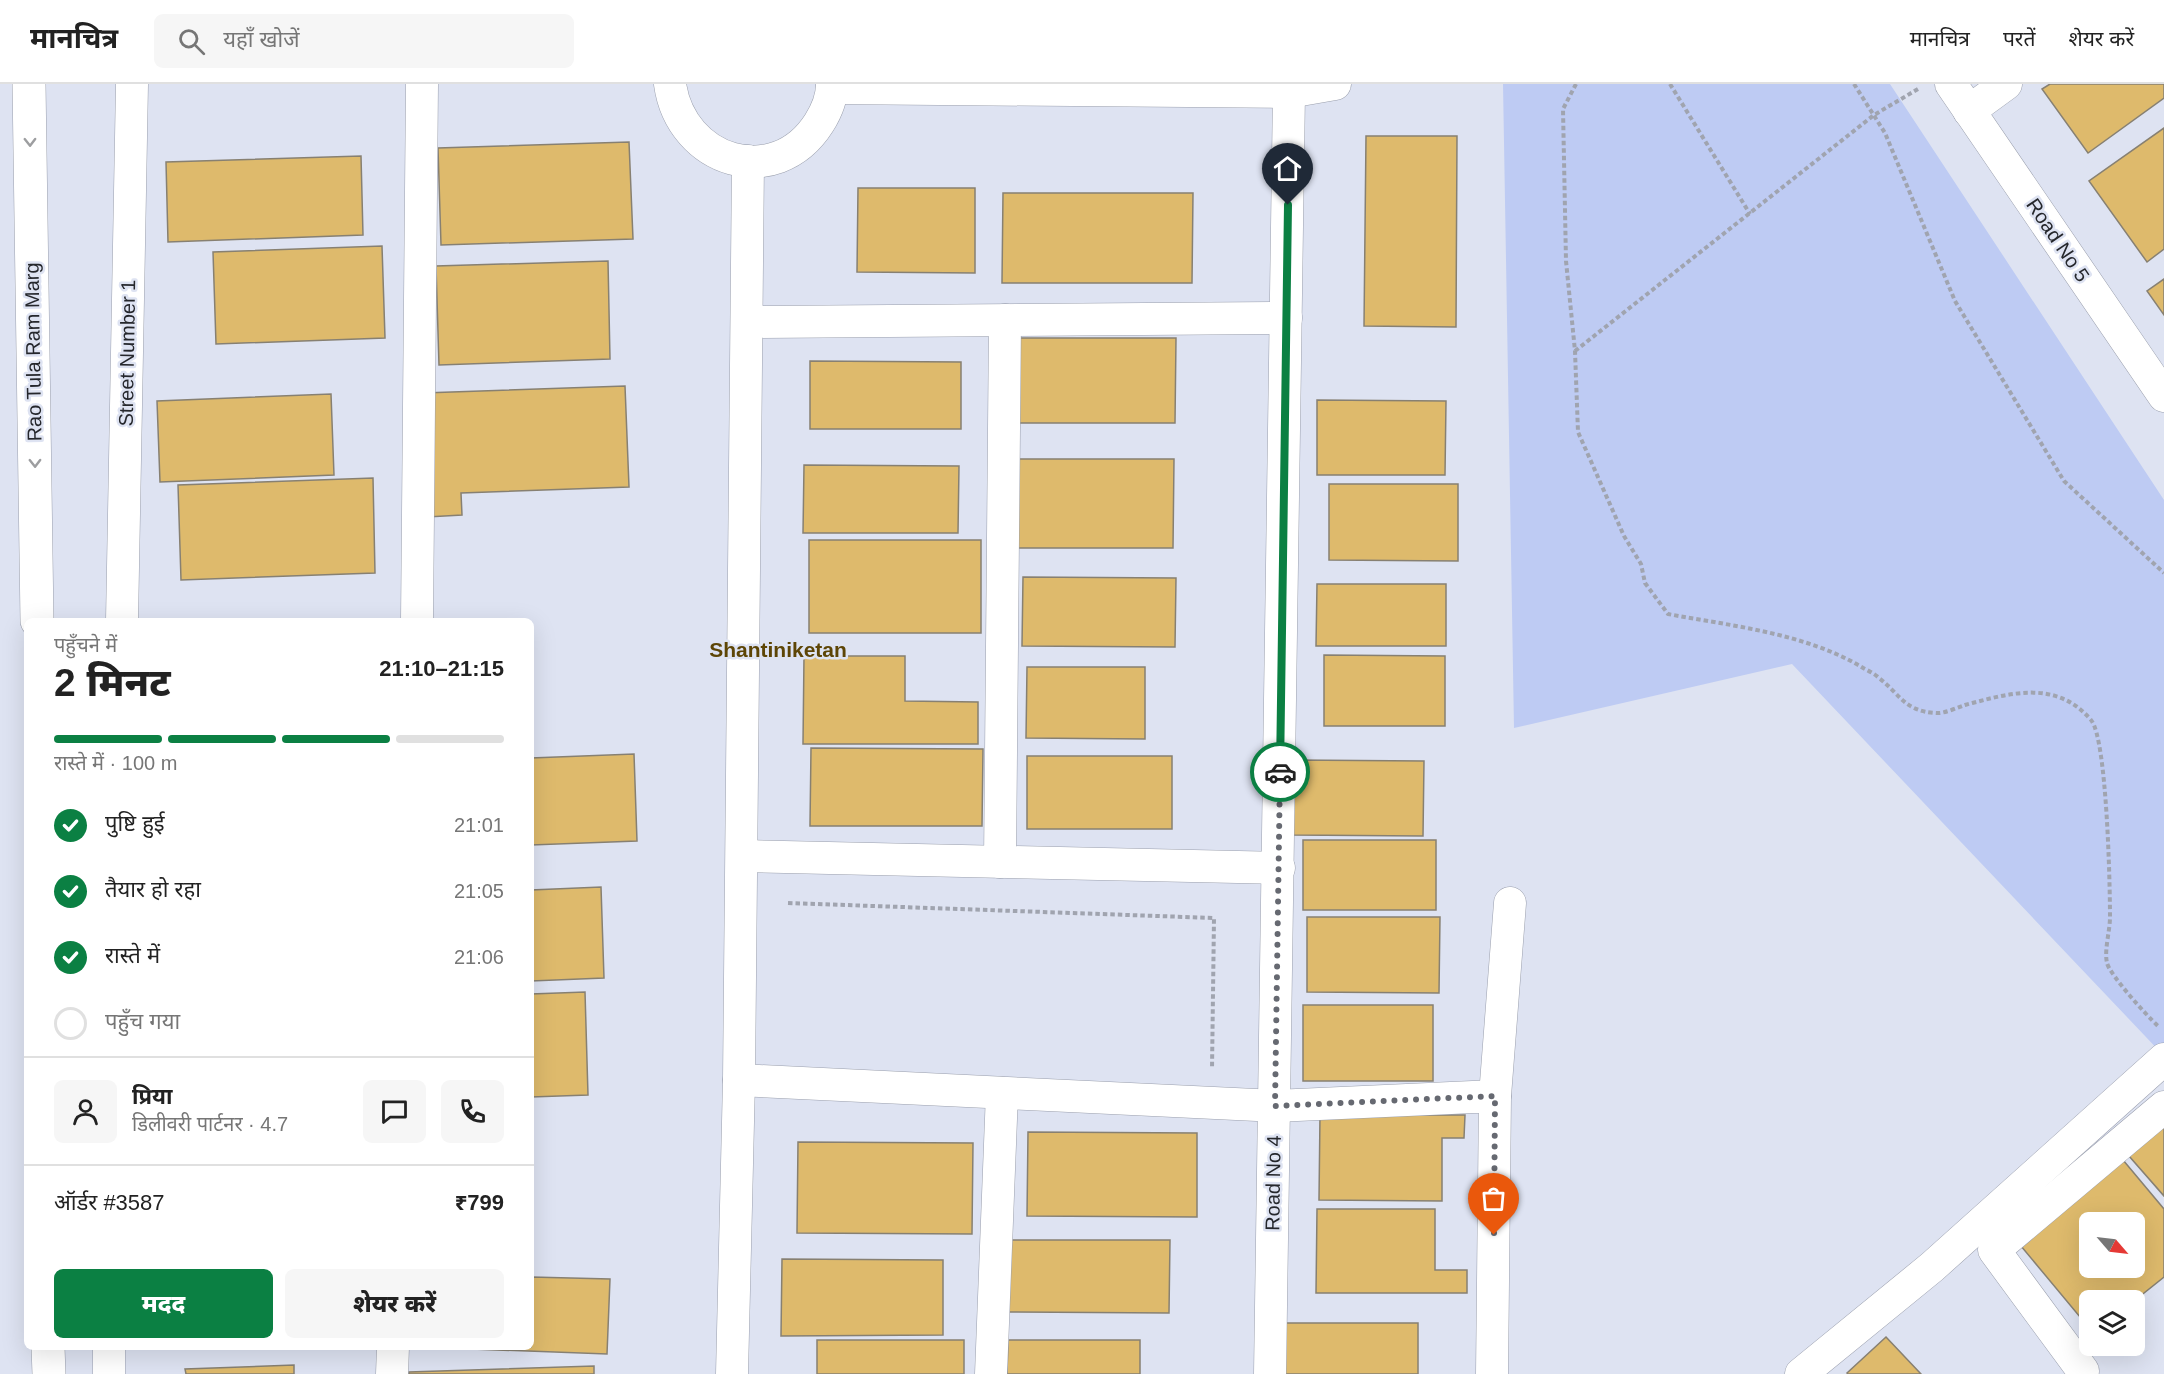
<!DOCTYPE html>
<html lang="hi">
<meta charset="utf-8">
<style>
:root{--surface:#fff;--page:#f6f6f6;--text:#222;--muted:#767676;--line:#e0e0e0;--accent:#0b8043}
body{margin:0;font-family:Arial,"Noto Sans Devanagari",sans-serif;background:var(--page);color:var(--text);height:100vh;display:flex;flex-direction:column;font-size:22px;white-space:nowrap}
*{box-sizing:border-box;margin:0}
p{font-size:20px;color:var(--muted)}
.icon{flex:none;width:33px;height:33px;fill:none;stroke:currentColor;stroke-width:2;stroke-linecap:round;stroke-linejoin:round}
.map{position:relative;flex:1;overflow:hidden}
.details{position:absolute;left:24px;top:534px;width:510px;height:732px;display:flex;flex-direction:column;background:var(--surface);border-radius:9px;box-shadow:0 6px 24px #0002}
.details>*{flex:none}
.needle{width:39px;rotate:118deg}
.tools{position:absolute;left:2079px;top:1128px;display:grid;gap:12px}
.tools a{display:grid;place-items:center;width:66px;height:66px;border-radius:9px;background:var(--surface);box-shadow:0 6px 24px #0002;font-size:30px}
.pin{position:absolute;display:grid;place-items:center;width:51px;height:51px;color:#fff;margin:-62px -26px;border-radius:50% 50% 50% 0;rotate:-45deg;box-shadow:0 0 6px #0007}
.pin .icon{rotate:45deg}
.courier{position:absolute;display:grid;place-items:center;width:60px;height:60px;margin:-30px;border:4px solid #0b8043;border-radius:50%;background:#fff;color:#222;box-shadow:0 2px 8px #0007}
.overview em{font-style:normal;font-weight:800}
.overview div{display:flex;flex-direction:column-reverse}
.overview{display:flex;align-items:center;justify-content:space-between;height:102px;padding:0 30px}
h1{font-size:39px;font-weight:800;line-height:45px}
.bar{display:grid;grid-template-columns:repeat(4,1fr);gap:9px 6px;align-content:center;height:72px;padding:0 30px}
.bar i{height:8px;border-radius:4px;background:var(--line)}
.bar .selected{background:var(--accent)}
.bar p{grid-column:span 4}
.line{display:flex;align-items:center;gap:15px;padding:0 30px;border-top:2px solid var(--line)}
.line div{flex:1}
.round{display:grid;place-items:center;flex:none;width:63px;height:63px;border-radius:9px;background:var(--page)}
ol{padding:0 30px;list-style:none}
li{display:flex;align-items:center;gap:18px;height:66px}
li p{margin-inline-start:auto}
li .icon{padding:6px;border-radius:50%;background:var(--accent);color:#fff;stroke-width:4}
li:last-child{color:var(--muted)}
li i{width:33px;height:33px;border:3px solid var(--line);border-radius:50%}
.action{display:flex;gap:12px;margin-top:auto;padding:12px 30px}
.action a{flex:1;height:69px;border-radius:9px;background:var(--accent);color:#fff;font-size:24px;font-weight:800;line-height:69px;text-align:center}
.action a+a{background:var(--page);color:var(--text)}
header{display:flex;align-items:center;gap:36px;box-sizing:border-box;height:84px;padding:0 30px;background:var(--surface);border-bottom:2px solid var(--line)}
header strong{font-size:28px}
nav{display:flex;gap:33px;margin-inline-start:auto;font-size:21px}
.search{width:420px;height:54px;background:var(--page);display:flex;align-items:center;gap:15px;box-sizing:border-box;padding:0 21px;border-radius:9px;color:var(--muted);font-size:22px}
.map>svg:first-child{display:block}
</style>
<header>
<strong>मानचित्र</strong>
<div class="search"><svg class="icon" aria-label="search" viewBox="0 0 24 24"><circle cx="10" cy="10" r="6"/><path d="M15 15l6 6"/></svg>यहाँ खोजें</div>
<nav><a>मानचित्र</a><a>परतें</a><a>शेयर करें</a></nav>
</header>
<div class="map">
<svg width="2164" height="1290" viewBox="0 0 2164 1290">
<rect width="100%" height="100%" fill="#dee3f2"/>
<polygon fill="#becbf3" points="1503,0 1890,0 2164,416 2164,972 1792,580 1514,644"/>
<g fill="#deba6c" stroke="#878072" stroke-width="1.5" fill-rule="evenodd">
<polygon points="2050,0 2164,0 2164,14 2088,69 2042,5"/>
<polygon points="2164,44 2164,165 2147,178 2089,97"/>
<polygon points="1366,52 1457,52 1456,243 1364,242"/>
<polygon points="629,58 633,155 441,161 438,64"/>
<polygon points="361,72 363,151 168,158 166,78"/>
<polygon points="858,104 975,104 975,189 857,188"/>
<polygon points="1003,109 1193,109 1192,199 1002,199"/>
<polygon points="382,162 385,254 216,260 213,168"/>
<polygon points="608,177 610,275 439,281 436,182"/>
<polygon points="2164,195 2164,231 2147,207"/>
<polygon points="1017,254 1176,254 1175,339 1017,339"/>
<polygon points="810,277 961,278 961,345 810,345"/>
<polygon points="625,302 629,403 461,409 462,431 427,433 423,309"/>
<polygon points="331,310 334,391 160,398 157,317"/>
<polygon points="1317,316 1446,317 1445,391 1317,391"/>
<polygon points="1013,375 1174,375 1173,464 1013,464"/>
<polygon points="804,381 959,382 958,449 803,449"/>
<polygon points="373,394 375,489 181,496 178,401"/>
<polygon points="1329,400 1458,400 1458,477 1329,476"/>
<rect x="809" y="456" width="172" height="93"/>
<polygon points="1023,493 1176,494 1175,563 1022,562"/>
<polygon points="1317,500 1446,500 1446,562 1316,562"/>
<polygon points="1324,571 1445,572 1445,642 1324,642"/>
<polygon points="804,572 905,572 905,617 978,618 978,660 803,660"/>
<polygon points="1027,583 1145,583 1145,655 1026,654"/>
<polygon points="811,664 983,665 982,742 810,742"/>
<polygon points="634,670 637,757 531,761 531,674"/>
<rect x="1027" y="672" width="145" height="73"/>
<polygon points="1293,676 1424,677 1423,752 1293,751"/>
<rect x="1303" y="756" width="133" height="70"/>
<polygon points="601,803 604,894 531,897 531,806"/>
<polygon points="1307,833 1440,833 1439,909 1307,908"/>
<polygon points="585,908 588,1011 531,1013 531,910"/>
<rect x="1303" y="921" width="130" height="76"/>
<polygon points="1320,1031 1465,1031 1464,1054 1442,1054 1442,1117 1319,1116"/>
<polygon points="2164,1041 2164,1112 2129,1072"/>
<polygon points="1028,1048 1197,1049 1197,1133 1027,1132"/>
<polygon points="798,1058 973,1059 972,1150 797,1149"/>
<path d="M 2118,1070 L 2164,1125 L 2164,1193 L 2134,1217 L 2090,1216 L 2090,1245 L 2016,1156 ZM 2090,1138 L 2134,1138 L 2134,1184 L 2090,1184 Z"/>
<polygon points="1317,1125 1435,1125 1435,1186 1467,1186 1467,1209 1316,1209"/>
<polygon points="1005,1156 1170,1156 1169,1229 1005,1228"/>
<polygon points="782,1175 943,1176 943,1251 781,1252"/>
<polygon points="531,1193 610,1195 607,1270 419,1263 531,1263"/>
<rect x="1280" y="1239" width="138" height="51"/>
<polygon points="1886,1253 1921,1290 1848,1290 1847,1289"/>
<rect x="817" y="1256" width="147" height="34"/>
<polygon points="1008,1256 1140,1256 1140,1290 1007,1290"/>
<polygon points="294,1281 294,1290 186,1290 185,1285"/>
<polygon points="594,1282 594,1290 409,1290 409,1288"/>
</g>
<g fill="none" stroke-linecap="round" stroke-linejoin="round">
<defs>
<g id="minor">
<path d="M 670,0 C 681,78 775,108 819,39 C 826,28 832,14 832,0"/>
<polyline points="1951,0 2164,312"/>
<polyline points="832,4 1289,8 1335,0"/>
<polyline points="1969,27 2006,0"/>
<polyline points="747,238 1286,234"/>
<polyline points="122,537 132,0"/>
<polyline points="417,537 422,0"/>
<polyline points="742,772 1279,784"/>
<polyline points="1000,778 1005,236"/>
<polyline points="739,996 1275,1022 1495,1012 1492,1290"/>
<polyline points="1495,1012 1510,819"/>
<polyline points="2083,1287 1994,1166 2164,1023"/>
<polyline points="109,1290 109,1263"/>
<polyline points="392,1290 393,1263"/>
<polyline points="732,1290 739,996 748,77"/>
<polyline points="991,1290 1002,1009"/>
<polyline points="1270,1290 1289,8"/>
<polyline points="1801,1290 1932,1183 2164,975"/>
</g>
<g id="secondary">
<polyline points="29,0 37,537"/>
<polyline points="48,1263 49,1290"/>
</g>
</defs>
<use href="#minor" stroke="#9a9fad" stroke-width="33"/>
<use href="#secondary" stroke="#9a9fad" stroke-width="34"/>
<g stroke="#a0a4af" stroke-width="4" stroke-dasharray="4.5 3" stroke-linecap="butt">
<path d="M 1576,0 L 1563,25 L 1566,177 L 1575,267 L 1578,348 L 1624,452 L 1641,480 L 1645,499 L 1668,530 C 1732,542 1803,549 1860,582 C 1866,586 1874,589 1879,594 C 1900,610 1904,627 1935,629 C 1944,630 1956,624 1965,621 C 2010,609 2056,595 2091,636 C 2107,655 2110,801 2110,833 C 2110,847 2104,866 2107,879 C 2110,891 2147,932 2158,942"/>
<polyline points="1670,0 1750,130"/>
<polyline points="1854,0 1885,49 1955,217 2064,397 2164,489"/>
<polyline points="1575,267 1874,31 1918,5"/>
<polyline points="788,819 1214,834 1212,985"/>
</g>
<use href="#minor" stroke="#fff" stroke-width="32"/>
<use href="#secondary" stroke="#fff" stroke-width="33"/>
</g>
<defs><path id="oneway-chevron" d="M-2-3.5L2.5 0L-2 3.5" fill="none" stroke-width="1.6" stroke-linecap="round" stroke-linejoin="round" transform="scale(1.5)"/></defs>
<g stroke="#9d9ea0">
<use href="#oneway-chevron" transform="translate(30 58) rotate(89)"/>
<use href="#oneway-chevron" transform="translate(35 379) rotate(89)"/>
</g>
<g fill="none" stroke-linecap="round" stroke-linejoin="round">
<polyline stroke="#666971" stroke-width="6" stroke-dasharray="0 10.8" points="1280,688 1275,1022 1495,1012 1494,1151"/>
<polyline stroke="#0b8043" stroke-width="8" points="1280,688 1288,121"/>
</g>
<g text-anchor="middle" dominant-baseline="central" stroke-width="5" stroke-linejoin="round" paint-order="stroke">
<g font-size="20" fill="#25272c" stroke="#dee3f2">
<text transform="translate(2058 156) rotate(56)">Road No 5</text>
<text transform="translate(33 268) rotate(-91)">Rao Tula Ram Marg</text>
<text transform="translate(127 269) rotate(-89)">Street Number 1</text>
<text transform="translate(1273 1099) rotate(-89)">Road No 4</text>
</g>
<g font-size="21" font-weight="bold" fill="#5d4506" stroke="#dee3f2">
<text x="778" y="565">Shantiniketan</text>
</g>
</g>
</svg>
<div class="tools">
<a><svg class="needle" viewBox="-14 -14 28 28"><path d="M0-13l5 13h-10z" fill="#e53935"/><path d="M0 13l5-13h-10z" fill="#767676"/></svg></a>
<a><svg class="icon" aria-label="layers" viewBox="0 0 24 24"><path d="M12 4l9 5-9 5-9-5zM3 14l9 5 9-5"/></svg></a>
</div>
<div class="pin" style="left:1494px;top:1151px;background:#ea580c"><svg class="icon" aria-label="bag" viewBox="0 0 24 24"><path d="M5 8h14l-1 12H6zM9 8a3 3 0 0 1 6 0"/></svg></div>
<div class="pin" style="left:1288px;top:121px;background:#1f2937"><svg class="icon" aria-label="home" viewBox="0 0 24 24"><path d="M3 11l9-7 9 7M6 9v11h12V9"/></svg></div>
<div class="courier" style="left:1280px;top:688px"><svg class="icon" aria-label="car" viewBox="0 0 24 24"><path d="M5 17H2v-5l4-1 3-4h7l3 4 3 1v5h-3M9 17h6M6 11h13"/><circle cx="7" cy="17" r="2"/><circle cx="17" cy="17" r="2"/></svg></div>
<section class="details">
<div class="overview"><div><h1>2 मिनट</h1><p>पहुँचने में</p></div><em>21:10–21:15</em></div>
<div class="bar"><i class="selected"></i><i class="selected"></i><i class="selected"></i><i></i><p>रास्ते में · 100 m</p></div>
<ol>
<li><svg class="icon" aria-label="check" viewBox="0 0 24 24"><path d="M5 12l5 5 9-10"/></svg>पुष्टि हुई<p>21:01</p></li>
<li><svg class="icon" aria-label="check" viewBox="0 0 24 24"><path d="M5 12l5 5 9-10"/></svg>तैयार हो रहा<p>21:05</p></li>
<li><svg class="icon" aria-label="check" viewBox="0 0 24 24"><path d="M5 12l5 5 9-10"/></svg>रास्ते में<p>21:06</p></li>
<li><i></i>पहुँच गया</li>
</ol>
<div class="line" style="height:108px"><a class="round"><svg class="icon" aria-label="person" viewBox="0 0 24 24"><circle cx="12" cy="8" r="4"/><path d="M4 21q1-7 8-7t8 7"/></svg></a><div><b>प्रिया</b><p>डिलीवरी पार्टनर · 4.7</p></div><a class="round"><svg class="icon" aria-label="chat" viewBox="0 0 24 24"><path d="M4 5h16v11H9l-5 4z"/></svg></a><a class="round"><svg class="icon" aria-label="phone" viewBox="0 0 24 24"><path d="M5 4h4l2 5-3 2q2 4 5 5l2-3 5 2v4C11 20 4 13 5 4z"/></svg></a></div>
<div class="line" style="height:78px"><div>ऑर्डर #3587</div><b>₹799</b></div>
<div class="action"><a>मदद</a><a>शेयर करें</a></div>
</section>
</div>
